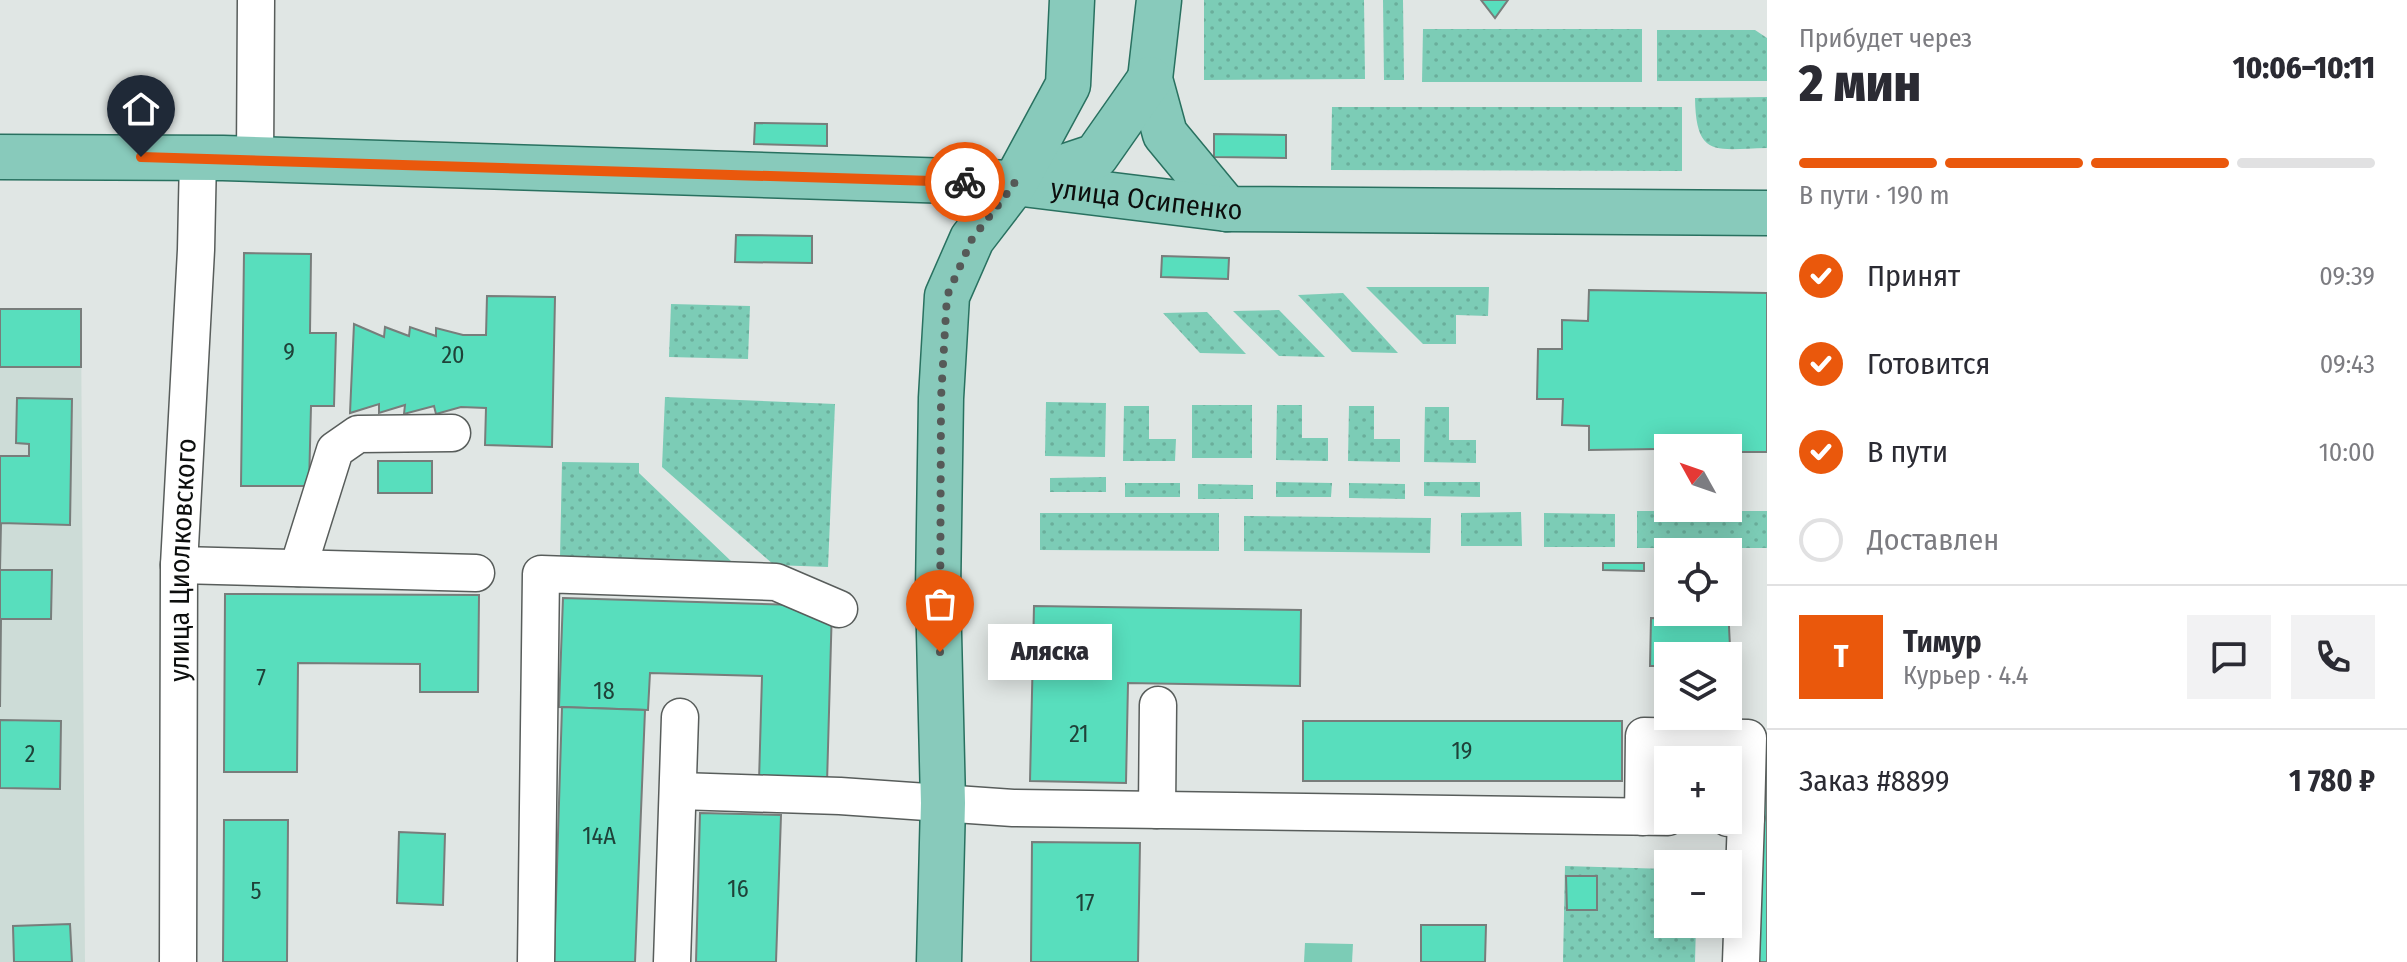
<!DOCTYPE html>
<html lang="ru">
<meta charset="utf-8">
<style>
:root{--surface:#fff;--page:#f2f2f3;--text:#2b2b33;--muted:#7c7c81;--line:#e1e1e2;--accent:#ea580c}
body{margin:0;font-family:"Fira Sans Condensed",sans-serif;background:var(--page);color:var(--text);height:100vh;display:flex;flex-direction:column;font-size:30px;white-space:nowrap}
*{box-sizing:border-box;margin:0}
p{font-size:26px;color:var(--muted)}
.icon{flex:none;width:44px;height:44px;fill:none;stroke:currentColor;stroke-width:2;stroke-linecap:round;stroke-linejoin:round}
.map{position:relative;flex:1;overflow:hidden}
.panel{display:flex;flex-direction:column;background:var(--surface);width:640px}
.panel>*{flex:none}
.needle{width:52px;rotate:310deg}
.tools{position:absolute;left:1654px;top:434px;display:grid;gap:16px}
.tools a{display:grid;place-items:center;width:88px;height:88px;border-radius:0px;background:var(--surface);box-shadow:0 4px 20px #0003;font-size:40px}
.pin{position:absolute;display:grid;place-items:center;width:68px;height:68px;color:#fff;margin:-82px -34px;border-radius:50% 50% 50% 0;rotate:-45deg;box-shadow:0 0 8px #0007}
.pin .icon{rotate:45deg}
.courier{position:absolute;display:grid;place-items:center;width:80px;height:80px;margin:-40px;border:6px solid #ea580c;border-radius:50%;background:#fff;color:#222;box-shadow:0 2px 10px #0007}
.bubble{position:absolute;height:56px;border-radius:0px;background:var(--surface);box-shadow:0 4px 20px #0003;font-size:26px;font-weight:800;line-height:56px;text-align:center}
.headline em{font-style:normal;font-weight:800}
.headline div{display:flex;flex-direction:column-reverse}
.headline{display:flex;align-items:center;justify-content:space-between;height:136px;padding:0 32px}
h1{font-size:52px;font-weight:800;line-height:60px}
.bar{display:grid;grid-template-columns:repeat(4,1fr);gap:12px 8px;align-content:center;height:96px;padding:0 32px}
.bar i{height:10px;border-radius:6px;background:var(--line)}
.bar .on{background:var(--accent)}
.bar p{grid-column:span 4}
.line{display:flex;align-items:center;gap:20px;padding:0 32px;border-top:2px solid var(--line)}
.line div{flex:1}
.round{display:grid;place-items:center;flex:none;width:84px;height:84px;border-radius:0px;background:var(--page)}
ol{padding:0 32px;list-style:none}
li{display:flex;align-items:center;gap:24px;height:88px}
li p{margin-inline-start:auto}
li .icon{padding:8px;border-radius:50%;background:var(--accent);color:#fff;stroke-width:4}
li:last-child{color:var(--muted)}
li i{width:44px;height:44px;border:4px solid var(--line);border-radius:50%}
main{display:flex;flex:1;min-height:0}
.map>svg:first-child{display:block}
</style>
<main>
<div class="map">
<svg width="1767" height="962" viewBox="0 0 1767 962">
<defs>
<pattern id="grass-dots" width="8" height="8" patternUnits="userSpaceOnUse" patternTransform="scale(2)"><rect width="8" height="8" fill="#7cccb6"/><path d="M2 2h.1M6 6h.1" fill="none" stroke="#6aae9b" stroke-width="1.8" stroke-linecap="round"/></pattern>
</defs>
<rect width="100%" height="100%" fill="#e0e6e4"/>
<polygon fill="#cddcd7" points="0,308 81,309 85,962 0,962"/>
<g fill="url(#grass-dots)">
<polygon points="1204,0 1364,0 1365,79 1204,80"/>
<polygon points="1383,0 1403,0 1404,80 1384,80"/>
<polygon points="1423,29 1642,29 1642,82 1422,82"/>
<polygon points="1657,30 1755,30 1767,38 1767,81 1657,81"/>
<path d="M 1767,97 L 1767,148 C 1716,149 1696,159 1695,98 Z"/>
<polygon points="1332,107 1682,107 1682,171 1331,170"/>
<polygon points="1366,287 1489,287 1488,316 1456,315 1456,344 1423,344"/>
<polygon points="1343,293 1398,353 1352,352 1298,295"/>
<polygon points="671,304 750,306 748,359 669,357"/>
<polygon points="1279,310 1325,357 1279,356 1233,311"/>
<polygon points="1207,312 1246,354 1200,353 1163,313"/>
<polygon points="665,397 835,404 828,567 774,565 662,467"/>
<polygon points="1046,402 1106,403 1105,457 1045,456"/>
<rect x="1192" y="405" width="60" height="53"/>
<polygon points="1277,405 1302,405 1302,438 1328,438 1328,461 1276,460"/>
<polygon points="1124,406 1149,406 1149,439 1176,439 1175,461 1123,461"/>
<polygon points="1349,406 1374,406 1374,439 1400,439 1400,462 1348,461"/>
<polygon points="1425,407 1449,407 1449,440 1476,440 1476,463 1424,462"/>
<polygon points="562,462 639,463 639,473 732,562 560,558"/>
<polygon points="1106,477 1106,492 1050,492 1050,478"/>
<polygon points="1276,482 1332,483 1331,497 1276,497"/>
<polygon points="1424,482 1480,482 1480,497 1424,496"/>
<rect x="1125" y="483" width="55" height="14"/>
<polygon points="1349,483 1405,484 1405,499 1349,498"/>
<polygon points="1198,484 1253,485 1253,499 1198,499"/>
<rect x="1637" y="511" width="130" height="37"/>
<polygon points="1521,512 1522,546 1461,546 1461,513"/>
<polygon points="1040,513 1219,513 1219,551 1040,550"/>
<polygon points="1544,513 1615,514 1615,547 1544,547"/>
<polygon points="1244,516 1431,518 1430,553 1244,551"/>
<polygon points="1565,866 1668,869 1668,924 1696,924 1695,962 1563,962"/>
</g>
<polygon fill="#7cccb6" points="1305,943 1353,944 1352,962 1304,962"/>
<g fill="#58debd" stroke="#787d7b" stroke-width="2">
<polygon points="1481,0 1508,0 1495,18"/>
<polygon points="755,123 827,124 827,146 754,144"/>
<polygon points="1214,134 1286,135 1286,158 1214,157"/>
<polygon points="736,235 812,236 812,263 735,262"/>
<polygon points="244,253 311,254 310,333 336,333 334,406 311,406 309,486 241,486"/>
<polygon points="1162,256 1229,258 1228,279 1161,277"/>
<polygon points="1589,290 1767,293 1767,452 1728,452 1728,448 1589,450 1589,426 1562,425 1563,399 1537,399 1538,349 1562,349 1562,320 1588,321"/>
<polygon points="487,296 555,297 552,447 485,445 486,408 461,407 436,414 434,406 404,414 405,405 379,413 379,404 350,413 354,324 384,337 385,327 409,336 410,327 436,336 436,328 463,335 486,335"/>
<rect x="0" y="309" width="81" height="58"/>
<polygon points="17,398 72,399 70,525 1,523 0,570 52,570 51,619 1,619 0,707 0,456 29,456 29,444 16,443"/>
<rect x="378" y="461" width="54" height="32"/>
<polygon points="1603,563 1644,563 1644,571 1603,570"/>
<polygon points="225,594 479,595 478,692 420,692 420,664 298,663 297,772 224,772"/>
<polygon points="563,598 832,606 827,783 759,781 762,676 650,673 648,710 559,707"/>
<polygon points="1034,606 1301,610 1300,686 1128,683 1126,783 1030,781"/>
<polygon points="1728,606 1730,647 1741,647 1739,700 1728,700 1728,656 1668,656 1668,712 1659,712 1660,666 1650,666 1651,618 1697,619 1698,612 1728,612"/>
<polygon points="562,707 645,710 635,962 554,962"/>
<polygon points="0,720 61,721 60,789 0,788"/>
<rect x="1303" y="721" width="319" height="60"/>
<polygon points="1761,742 1767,742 1767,962 1759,962"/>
<polygon points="700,813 781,815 776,962 696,962"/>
<polygon points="224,820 288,820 287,962 223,962"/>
<polygon points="399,832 445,834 443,905 397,903"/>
<polygon points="1032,842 1140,843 1138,962 1031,962"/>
<polygon points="1566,876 1597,876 1597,910 1567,910"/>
<polygon points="70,924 72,962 14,962 13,926"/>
<polygon points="1421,925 1486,925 1485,962 1421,962"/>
</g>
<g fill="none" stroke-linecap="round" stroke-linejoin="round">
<defs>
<g id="minor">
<polyline points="255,159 256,0"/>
<polyline points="179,565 476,573"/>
<polyline points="298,568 335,450 358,434 452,433"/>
<polyline points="679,791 840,796 1013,808 1668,817"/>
<polyline points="1157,810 1158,705"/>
<polyline points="1643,817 1644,736 1748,738 1746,818"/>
<polyline points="1728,818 1746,818 1741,962"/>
<path id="s1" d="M 178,962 L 179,565 L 196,250 L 198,157"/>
<polyline points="536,962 541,574 776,582 839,609"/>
<polyline points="672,962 680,717"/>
</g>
<g id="major">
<polyline points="1159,0 1150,79 1165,134 1227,209"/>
<path id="s2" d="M 0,157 L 223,158 L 1015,183 L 1227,209 L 1767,213"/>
<polyline points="1024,180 1096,156 1150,79"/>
<polyline points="939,962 943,803 938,591 941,398 947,296 972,239 1015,183 1068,85 1072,0"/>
</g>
</defs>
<use href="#minor" stroke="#585d5b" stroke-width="39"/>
<use href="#major" stroke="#297160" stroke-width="47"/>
<use href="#minor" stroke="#fff" stroke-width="36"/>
<use href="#major" stroke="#88cabb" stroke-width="44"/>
</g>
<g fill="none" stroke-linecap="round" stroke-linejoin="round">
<polyline stroke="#565a58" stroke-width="8" stroke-dasharray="0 14.4" points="940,652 941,398 947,296 972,239 1015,183 965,182"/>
<polyline stroke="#ea580c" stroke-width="10" points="141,157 965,182"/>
</g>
<g text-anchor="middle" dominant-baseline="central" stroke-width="6" stroke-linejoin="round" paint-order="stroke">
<g font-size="24" fill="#1f4239">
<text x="289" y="352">9</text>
<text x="453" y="355">20</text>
<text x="261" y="678">7</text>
<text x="604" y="691">18</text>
<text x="1079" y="734">21</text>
<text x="1462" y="751">19</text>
<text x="30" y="754">2</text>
<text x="599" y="836">14А</text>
<text x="738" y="889">16</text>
<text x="256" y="891">5</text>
<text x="1085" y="903">17</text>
</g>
<g font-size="28" fill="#0c0e0d" stroke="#edf3f1">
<text stroke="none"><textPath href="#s2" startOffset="1148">улица Осипенко</textPath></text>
<text stroke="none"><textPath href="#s1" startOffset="402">улица Циолковского</textPath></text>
</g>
</g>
</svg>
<div class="tools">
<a><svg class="needle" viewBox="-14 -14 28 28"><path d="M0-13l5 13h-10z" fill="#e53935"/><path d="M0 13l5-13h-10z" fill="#7c7c81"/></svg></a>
<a><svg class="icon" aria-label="locate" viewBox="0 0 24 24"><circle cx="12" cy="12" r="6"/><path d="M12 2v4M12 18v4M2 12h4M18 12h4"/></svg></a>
<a><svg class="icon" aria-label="layers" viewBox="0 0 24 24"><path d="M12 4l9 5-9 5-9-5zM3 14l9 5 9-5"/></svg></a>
<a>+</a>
<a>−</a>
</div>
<div class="pin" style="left:940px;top:652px;background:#ea580c"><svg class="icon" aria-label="bag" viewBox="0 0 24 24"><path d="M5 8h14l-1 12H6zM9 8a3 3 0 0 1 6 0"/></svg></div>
<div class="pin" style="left:141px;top:157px;background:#1f2937"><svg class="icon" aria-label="home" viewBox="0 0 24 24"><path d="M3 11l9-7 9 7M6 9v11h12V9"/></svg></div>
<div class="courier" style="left:965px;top:182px"><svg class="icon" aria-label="bike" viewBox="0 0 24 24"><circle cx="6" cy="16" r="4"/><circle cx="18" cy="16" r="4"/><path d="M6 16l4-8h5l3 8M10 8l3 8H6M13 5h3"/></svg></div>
<div class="bubble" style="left:988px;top:624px;width:124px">Аляска</div>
</div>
<section class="panel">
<div class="headline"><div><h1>2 мин</h1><p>Прибудет через</p></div><em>10:06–10:11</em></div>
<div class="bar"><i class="on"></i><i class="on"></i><i class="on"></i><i></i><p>В пути · 190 m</p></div>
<ol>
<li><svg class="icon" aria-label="check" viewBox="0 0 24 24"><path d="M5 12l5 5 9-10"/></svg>Принят<p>09:39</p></li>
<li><svg class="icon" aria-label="check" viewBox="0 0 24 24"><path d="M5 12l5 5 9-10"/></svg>Готовится<p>09:43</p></li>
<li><svg class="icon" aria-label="check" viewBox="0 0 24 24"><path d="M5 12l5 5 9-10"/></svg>В пути<p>10:00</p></li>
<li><i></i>Доставлен</li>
</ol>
<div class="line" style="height:144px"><b class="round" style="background:var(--accent);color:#fff">Т</b><div><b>Тимур</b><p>Курьер · 4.4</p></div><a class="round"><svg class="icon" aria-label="chat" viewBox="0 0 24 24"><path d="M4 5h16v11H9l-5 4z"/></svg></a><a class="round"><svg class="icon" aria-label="phone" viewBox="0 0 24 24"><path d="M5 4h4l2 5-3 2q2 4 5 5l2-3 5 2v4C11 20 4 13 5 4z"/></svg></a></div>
<div class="line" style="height:104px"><div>Заказ #8899</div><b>1 780 ₽</b></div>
</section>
</main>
